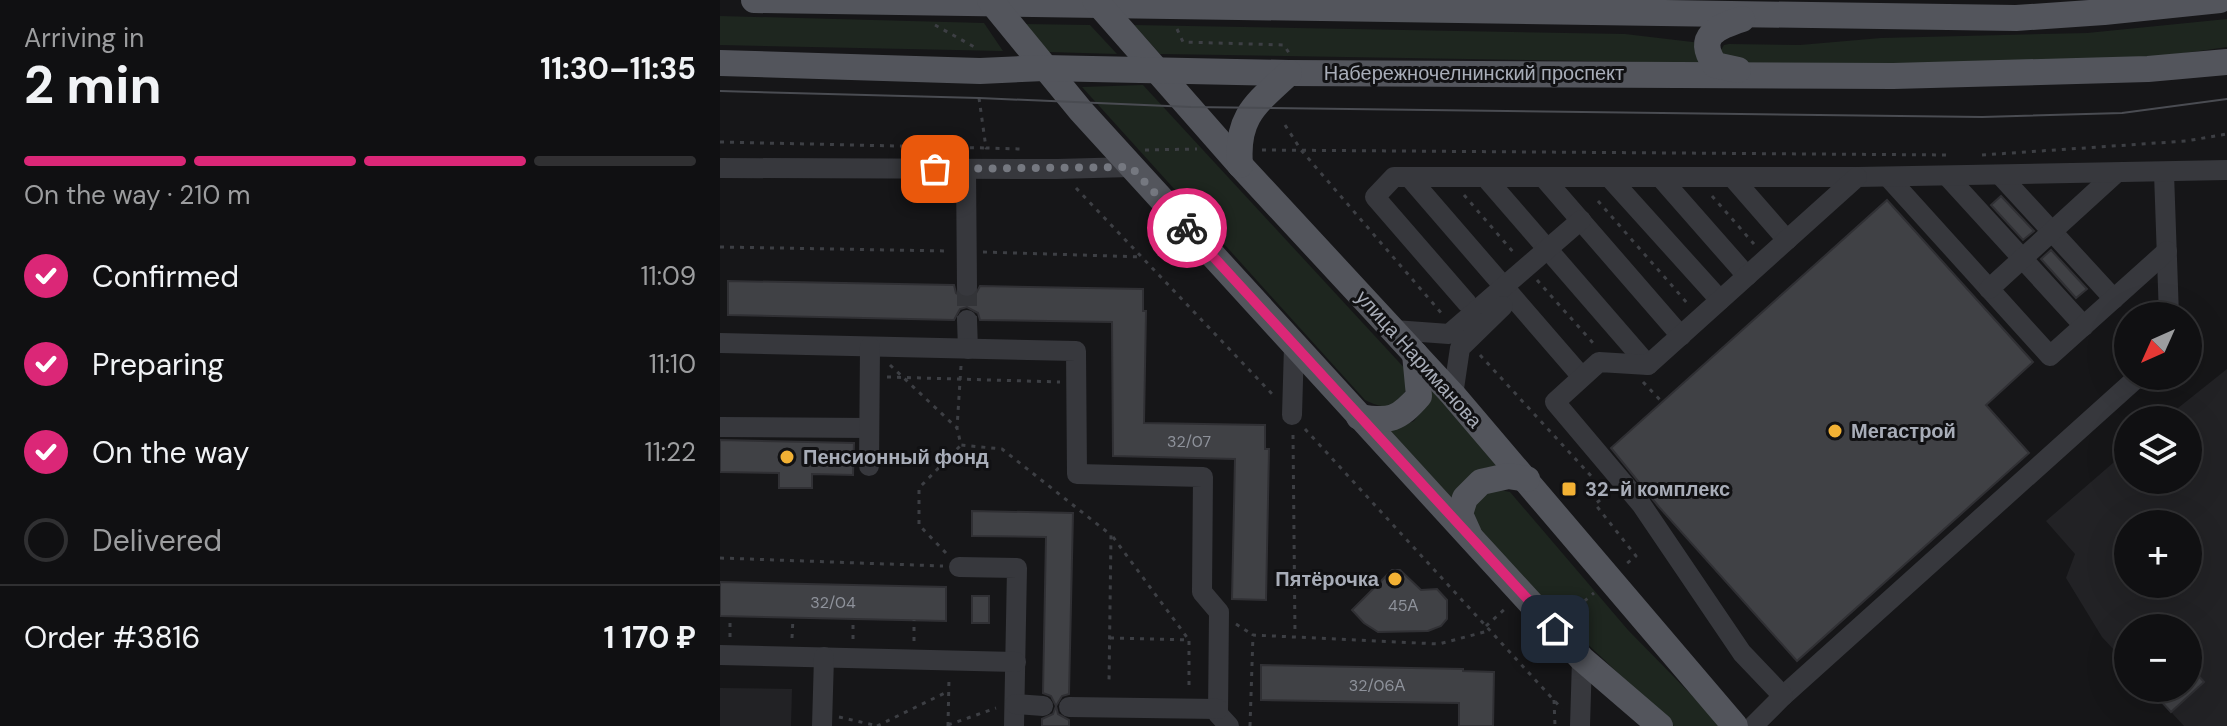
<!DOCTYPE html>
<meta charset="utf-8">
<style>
:root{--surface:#101012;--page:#19191b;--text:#f1f3f6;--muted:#9c9d9f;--line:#303032;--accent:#db2777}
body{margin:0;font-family:"DM Sans",sans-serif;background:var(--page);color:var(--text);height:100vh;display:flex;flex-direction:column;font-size:30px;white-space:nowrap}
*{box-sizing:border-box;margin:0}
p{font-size:26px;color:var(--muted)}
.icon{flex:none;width:44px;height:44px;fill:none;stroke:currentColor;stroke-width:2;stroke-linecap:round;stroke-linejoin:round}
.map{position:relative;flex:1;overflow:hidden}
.details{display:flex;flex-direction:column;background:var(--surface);width:720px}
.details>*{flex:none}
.needle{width:52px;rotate:225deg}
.controls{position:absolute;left:1394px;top:302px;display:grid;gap:16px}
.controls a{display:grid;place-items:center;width:88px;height:88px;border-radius:50%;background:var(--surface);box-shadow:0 8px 32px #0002,0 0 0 2px var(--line);font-size:40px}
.pin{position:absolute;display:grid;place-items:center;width:68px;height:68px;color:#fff;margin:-34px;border-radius:16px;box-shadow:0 4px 12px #0006}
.courier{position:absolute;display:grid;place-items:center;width:80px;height:80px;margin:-40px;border:6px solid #db2777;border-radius:50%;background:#fff;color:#222;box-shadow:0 2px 10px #0007}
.head em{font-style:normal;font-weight:700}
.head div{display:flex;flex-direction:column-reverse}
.head{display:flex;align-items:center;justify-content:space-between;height:136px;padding:0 24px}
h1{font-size:52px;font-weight:700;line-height:60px}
.bar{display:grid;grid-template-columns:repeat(4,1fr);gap:12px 8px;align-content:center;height:96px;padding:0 24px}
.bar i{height:10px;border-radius:6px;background:var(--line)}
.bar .selected{background:var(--accent)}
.bar p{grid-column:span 4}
.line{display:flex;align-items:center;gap:20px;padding:0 24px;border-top:2px solid var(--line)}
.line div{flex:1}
ol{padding:0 24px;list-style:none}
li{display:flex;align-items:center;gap:24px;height:88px}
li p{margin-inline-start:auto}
li .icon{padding:8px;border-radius:50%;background:var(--accent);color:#fff;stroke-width:4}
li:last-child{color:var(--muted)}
li i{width:44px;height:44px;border:4px solid var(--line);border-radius:50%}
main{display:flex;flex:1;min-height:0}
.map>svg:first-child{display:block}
</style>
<main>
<section class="details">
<div class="head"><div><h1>2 min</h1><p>Arriving in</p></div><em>11:30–11:35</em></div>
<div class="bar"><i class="selected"></i><i class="selected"></i><i class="selected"></i><i></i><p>On the way · 210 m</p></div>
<ol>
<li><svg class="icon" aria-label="check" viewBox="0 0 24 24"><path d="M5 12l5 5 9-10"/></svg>Confirmed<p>11:09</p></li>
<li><svg class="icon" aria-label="check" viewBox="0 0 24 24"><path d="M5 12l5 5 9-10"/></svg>Preparing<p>11:10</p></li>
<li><svg class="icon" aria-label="check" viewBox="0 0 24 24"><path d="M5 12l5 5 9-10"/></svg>On the way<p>11:22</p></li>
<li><i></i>Delivered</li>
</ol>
<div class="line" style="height:104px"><div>Order #3816</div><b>1 170 ₽</b></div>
</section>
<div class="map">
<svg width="1507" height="726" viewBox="0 0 1507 726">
<rect width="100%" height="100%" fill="#161618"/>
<g fill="#222225" fill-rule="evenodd">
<path d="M 1507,369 L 1507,726 L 1464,726 L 1429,688 L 1468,688 L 1468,628 L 1408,628 L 1408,665 L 1382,637 L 1346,578 L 1355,554 L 1326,521 L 1408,450 L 1408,480 L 1468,480 L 1468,420 L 1443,420 ZM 1408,524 L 1468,524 L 1468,584 L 1408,584 Z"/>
<polygon points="0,688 72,689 71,726 0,726"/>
</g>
<g fill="#1e261f">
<polygon points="0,16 264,23 283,51 0,45"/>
<path d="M 1507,19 L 1507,47 C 1343,73 1176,64 1010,63 L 1003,60 L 1001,50 L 1004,45 L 1009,44 L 1080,45 L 1161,38 L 1367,33 Z"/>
<polygon points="303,24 370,25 397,54 327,52"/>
<polygon points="414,25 905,34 981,43 981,63 440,54"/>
<path d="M 423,85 L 689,373 C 686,403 673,415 645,400 L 362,87 Z"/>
<path d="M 707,384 L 780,467 C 753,465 743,481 733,503 L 663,433 L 694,421 L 709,401 Z"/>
<polygon points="781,490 790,492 908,630 1002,726 954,726 860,637 759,532 752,518 753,502 766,491"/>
</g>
<g fill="#404145" stroke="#303034" stroke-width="2">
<polygon points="1281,196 1314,231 1303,240 1271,205"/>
<polygon points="1167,200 1313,362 1266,405 1309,453 1077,661 939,507 891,448"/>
<polygon points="1331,250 1367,289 1356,298 1321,259"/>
<polygon points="8,281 234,285 236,293 246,299 254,297 260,286 423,289 423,311 426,311 424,423 545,425 545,449 549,449 546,600 512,599 515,459 393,456 392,322 260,320 258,313 247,307 240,309 234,320 8,315"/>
<polygon points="0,440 134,443 133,475 92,474 92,488 59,488 59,473 0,472"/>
<polygon points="252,511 353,513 349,694 342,696 336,706 338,714 349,720 349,726 322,726 322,719 333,714 336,706 331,696 323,693 326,537 252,536"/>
<polygon points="672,570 680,570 701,590 717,589 727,600 727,619 721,626 708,631 658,632 644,623 632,610"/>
<polygon points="0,582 226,587 226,621 0,616"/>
<rect x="252" y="596" width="17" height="27"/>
<polygon points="1468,664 1484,682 1451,712 1429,688 1468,688"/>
<polygon points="541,665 743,669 743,671 774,672 773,726 739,726 739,703 541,700"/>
</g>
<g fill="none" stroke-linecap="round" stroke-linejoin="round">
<polyline stroke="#333438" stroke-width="20" stroke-dasharray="20 10" stroke-linecap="butt" points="247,286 247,320"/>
<g stroke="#3d3f44" stroke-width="3" stroke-dasharray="4 6" stroke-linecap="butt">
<polyline points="215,25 258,49"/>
<polyline points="457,29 463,42 564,45 569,53"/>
<polyline points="259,98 266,148 300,149"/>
<polyline points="565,125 581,150 723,315"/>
<polyline points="0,142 266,148"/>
<polyline points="425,150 477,149"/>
<polyline points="542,150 1230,155"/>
<polyline points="1262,155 1466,141 1507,134"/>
<polyline points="356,188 555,397"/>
<polyline points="744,195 794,253"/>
<polyline points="992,196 1034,244"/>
<polyline points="878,201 968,304"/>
<polyline points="0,247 228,251"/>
<polyline points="263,252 423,257"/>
<polyline points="817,280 873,343"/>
<polyline points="760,355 872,477"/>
<polyline points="170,365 237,428"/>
<polyline points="241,366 237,428 241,445 282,449 391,535 389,683"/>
<polyline points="167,377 340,382"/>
<polyline points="923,382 942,402"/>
<polyline points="585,429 842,709"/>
<polyline points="573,435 575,635"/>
<polyline points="888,494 875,504 916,556 905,565"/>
<polyline points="393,537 469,640"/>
<polyline points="226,553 199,525 199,488 241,445"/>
<polyline points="0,558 223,566"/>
<polyline points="849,614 874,593"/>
<polyline points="516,624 533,635"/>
<polyline points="766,626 787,607"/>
<polyline points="10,637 10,617"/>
<polyline points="72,638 73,618"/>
<polyline points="390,638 469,640 469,689"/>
<polyline points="133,639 133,619"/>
<polyline points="194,641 194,620"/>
<polyline points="834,700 835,726"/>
<polyline points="119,717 158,726"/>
<polyline points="228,725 276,708"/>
<polyline points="157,726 229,691"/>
<polyline points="228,726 229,678"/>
<polyline points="530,726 533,635 719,644 768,631"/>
</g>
<g stroke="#37383d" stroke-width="20">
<polyline points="0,168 337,169 411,167"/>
<polyline points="246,170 247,286"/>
<polyline points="1444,173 1449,316"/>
<polyline points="1280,175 1394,299"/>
<polyline points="1227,176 1364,326"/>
<polyline points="689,177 862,377"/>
<polyline points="765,177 928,365"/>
<polyline points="823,177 961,336"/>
<polyline points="889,177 1000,300"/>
<polyline points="940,177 1027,276"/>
<polyline points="1012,177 1067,240"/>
<polyline points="1168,177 1330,356 1447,251"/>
<polyline points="1269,289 1395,174"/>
<polyline points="747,303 655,197 674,177 1137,177 1507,170"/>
<polyline points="247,320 248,349"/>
<polyline points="674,330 729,334 861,220"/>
<polyline points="0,343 356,351 357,474 483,477 482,592 499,612 498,714 509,726"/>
<polyline points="733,395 740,348 783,306"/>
<polyline points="572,415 574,346"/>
<polyline points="0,427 149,428"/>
<polyline points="149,466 150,347"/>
<polyline points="239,567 297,568 294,726"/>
<polyline points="0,655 296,662"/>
<polyline points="1063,696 1419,376"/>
<polyline points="295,704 323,706"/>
<polyline points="349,707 498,709"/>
<polyline points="102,726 104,657"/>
<polyline points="860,726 862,659"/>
<polyline points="1033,726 1063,696 1022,653 921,504 835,402 879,362 928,365 1137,177"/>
</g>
<g stroke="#53555c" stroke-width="26">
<polyline points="34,0 1296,18 1384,12 1500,0"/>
<polyline points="270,0 361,111 751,538 862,659 940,726"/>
<polyline points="375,0 520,165 733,395 1015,726"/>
<polyline points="0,63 260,71 324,68 569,73 1173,76 1428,69 1507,62"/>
<path d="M 1018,70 L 995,65 C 975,36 997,27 1022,19"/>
<path d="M 520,165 C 516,116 536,104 569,73"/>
<path d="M 639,417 C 670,422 678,420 699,396 L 695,354"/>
<polyline points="749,534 740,514 745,498 761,482 788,476 807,479"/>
</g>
<polyline stroke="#4a4c52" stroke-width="2" points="0,91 259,98 471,107 1262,117 1402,113 1507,99"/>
</g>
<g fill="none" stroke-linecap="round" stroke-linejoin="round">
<polyline stroke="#757880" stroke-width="8" stroke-dasharray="0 14.4" points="215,169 411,167 467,228"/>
<polyline stroke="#db2777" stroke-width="10" points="467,228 835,629"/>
</g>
<g fill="#f2b134" stroke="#111113" stroke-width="3">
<circle cx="1115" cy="431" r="8"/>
<circle cx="67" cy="457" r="8"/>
<rect x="841" y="481" width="16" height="16" rx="4"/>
<circle cx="675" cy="579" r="8"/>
</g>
<g text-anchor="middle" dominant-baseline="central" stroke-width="6" stroke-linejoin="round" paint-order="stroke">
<g font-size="16" fill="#8e929b">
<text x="469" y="441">32/07</text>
<text x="113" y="602">32/04</text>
<text x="683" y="605">45А</text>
<text x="657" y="685">32/06А</text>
</g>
<g font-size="20" fill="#a8adb8" stroke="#111113">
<text x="754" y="73">Набережночелнинский проспект</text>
<text transform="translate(699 359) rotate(48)">улица Нариманова</text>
</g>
<g font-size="20" font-weight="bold" fill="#a8adb8" stroke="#111113" text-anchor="start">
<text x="1131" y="431">Мегастрой</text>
<text x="83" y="457">Пенсионный фонд</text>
<text x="865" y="489">32-й комплекс</text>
<text x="659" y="579" text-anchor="end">Пятёрочка</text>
</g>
</g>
</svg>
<div class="controls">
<a><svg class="needle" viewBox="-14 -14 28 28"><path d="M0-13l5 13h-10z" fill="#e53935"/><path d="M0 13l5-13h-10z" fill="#9c9d9f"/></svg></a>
<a><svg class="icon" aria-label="layers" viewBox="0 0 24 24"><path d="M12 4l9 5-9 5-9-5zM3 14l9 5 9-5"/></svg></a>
<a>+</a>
<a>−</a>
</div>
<div class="pin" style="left:215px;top:169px;background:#ea580c"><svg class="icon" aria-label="bag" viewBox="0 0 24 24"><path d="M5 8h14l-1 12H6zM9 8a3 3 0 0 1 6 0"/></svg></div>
<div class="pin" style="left:835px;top:629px;background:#1f2937"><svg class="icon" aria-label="home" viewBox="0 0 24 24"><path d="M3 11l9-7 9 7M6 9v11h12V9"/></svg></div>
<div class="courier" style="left:467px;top:228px"><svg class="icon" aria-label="bike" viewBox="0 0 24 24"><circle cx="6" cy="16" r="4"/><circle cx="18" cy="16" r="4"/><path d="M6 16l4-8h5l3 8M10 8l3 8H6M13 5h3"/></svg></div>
</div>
</main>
